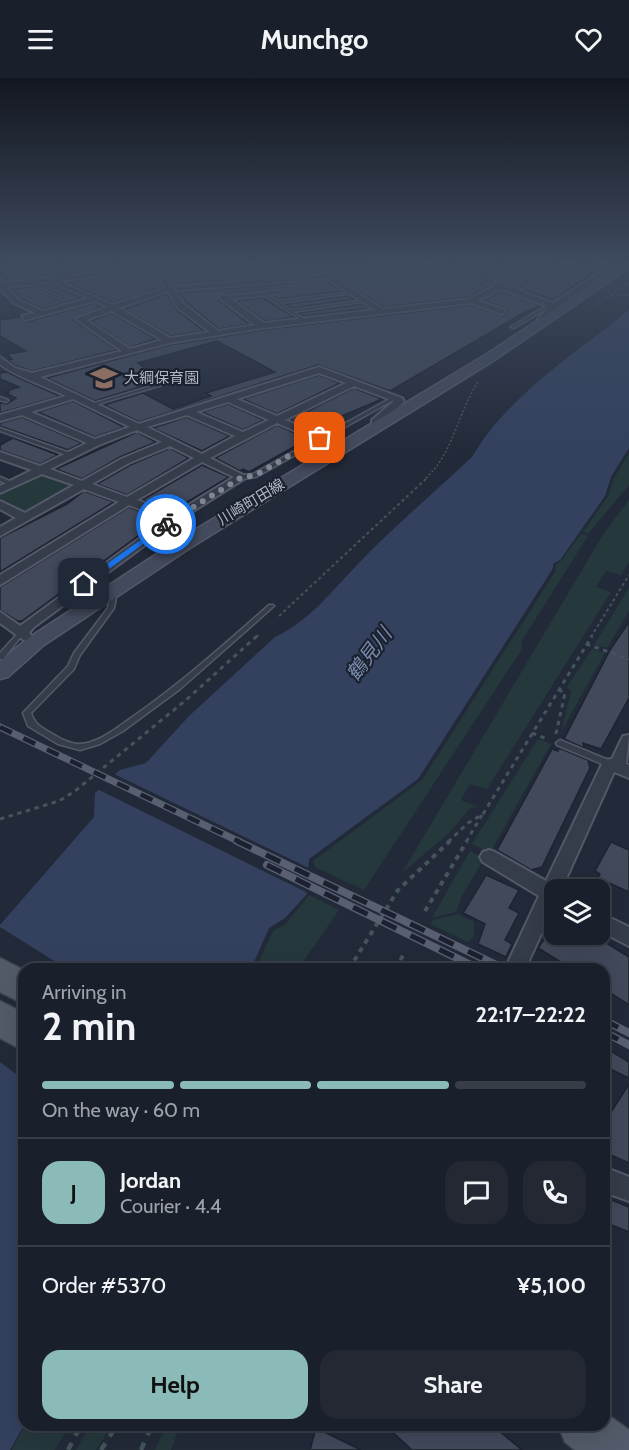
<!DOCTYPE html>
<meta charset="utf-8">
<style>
:root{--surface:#1a202b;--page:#232833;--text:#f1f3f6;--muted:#9fa3a9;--line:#383e47;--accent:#8bbbb9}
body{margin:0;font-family:Cabin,"Noto Sans JP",sans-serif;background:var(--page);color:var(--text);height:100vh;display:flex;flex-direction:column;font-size:22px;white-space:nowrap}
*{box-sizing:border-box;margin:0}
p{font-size:20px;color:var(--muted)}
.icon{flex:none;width:33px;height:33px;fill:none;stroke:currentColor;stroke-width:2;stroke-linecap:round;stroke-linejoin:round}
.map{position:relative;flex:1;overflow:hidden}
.drawer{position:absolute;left:18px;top:885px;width:592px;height:468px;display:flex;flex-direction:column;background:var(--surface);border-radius:18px;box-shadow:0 6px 24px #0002,0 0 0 2px var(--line)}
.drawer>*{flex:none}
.tools{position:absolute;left:544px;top:801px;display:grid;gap:12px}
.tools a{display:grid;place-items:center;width:66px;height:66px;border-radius:12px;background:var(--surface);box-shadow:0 6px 24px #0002,0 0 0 2px var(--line);font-size:30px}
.pin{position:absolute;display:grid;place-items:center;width:51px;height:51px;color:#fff;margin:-26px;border-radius:12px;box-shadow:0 3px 9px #0006}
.courier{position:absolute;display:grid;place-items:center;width:60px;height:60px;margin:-30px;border:4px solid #1a73e8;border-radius:50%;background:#fff;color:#222;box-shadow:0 2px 8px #0007}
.summary em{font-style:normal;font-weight:800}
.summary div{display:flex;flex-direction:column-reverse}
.summary{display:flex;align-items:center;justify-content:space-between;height:102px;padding:0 24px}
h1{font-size:39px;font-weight:800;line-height:45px}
.bar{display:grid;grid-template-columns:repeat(4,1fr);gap:9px 6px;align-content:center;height:72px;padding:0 24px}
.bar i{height:8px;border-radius:4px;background:var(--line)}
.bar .on{background:var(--accent)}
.bar p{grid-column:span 4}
.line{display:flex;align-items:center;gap:15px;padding:0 24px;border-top:2px solid var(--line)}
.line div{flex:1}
.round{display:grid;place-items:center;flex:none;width:63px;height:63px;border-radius:18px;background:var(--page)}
.button{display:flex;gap:12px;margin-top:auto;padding:12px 24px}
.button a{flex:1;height:69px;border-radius:18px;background:var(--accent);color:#111;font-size:24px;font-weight:800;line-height:69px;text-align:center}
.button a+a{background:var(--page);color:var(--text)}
header{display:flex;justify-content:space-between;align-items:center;height:78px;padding:0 24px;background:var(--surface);font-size:27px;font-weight:800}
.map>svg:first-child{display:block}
</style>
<header><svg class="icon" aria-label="menu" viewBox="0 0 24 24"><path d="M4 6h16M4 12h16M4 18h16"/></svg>Munchgo<svg class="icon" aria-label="heart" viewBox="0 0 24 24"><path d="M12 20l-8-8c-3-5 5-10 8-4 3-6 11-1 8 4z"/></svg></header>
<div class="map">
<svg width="629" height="1372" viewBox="0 0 629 1372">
<rect width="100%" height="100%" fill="#222a39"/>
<g fill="#25383c">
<polygon points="629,375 629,407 588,456 583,454 608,418 614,400"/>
<polygon points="43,395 77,407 26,435 0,421 0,416"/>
<polygon points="629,422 629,484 621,497 606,493 596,509 611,514 487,711 470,706 461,722 478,729 470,730 448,756 402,795 604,455"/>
<polygon points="581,456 588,458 521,564 522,571 364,812 315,789 313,783 422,702 555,494 556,486 561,483"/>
<polygon points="629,510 629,533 607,570 594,567"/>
<polygon points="592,571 605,575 561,654 571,613 567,609"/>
<polygon points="538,661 551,666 490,775 472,766"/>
<polygon points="470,773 484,781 462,818 456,834 432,840"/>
<polygon points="309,817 339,832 298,891 255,891 274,852 285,847"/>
<polygon points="458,836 474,844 474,858 468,864 430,846 433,842"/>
<polygon points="25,1347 69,1347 55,1372 12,1372"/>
<polygon points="90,1347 112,1347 96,1372 76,1372"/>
<polygon points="166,1347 180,1347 171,1372 155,1372"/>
</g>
<path fill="#33415f" d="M 629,232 L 629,370 L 611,399 L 605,418 L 560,482 L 554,485 L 552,492 L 418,701 L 309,781 L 307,816 L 285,840 L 269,850 L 251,891 L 24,891 L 24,1347 L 10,1372 L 0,1372 L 0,847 L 94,739 L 95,715 L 120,692 L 146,685 L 189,638 L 275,559 C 308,544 332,513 357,487 C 393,449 434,415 472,379 C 509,316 574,277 629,232 Z"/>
<g fill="#222a39">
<polygon points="112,695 311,791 310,816 95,710"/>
<polygon points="0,849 67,891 24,891 24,1002 0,984"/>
</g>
<g fill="#41495b" stroke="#1d2330" stroke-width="1.5">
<polygon points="0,182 56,182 57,196 6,203 0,191"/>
<polygon points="66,182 110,182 111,186 106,191 69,195"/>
<polygon points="144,182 285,182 287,185 427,182 490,208 469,219 384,229 327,194 173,207 163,194 226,193 228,190 225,187 119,189 119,183"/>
<polygon points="446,182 505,182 482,196"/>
<polygon points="520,182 552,182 512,208 493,200"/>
<polygon points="564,185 598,191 553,222 523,211"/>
<polygon points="137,195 154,196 162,209 113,225 67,204"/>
<polygon points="325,202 342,213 278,221 274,218 286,216 287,210 226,216 221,214 218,222 249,246 219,251 186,224 178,215"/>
<polygon points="50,206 82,220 43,231 20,220 12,211 29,209 57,222 63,220 62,217 39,208"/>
<polygon points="501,213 541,228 527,233 390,313 318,287 139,344 104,327 143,315 173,331 211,318 206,315 275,294 217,263 138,285 162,302 95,323 47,300 169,267 262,252 471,227 503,238 507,233 506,230 484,223"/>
<polygon points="167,216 177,232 204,253 170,258 124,231"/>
<polygon points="349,218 354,221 292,230 286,226"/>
<polygon points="263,220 294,239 265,243 237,223"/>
<polygon points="95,225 101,229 74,242 117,272 32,293 16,288 8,282 12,281 7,276 26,273 0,258 0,242 20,239 26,244"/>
<polygon points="362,226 369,230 304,238 299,235"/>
<polygon points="112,235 156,261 130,269 91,243"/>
<polygon points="7,294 21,301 60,318 0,335 0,325 7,326 16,320 6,315 9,314 7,313 19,309 0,301 0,295"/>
<polygon points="319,297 340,305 277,336 243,321"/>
<polygon points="354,310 382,321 330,343 339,346 321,354 290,342"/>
<polygon points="73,323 124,349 95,359 38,334"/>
<polygon points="228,326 264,342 243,352 202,334"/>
<polygon points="22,339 82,365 68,372 0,348 0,345"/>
<polygon points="187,339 230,358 202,373 153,350"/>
<polygon points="277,347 308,361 249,394 243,391 240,393 215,380"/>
<polygon points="137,354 156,364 120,379 82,401 56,391"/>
<polygon points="13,360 58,377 40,386 0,372 0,367"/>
<polygon points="170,370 189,380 127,417 97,406 130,387"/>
<polygon points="202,387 229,399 172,433 142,422"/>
<polygon points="84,413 114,424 0,494 0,460 67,426"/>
<polygon points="129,429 161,441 22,543 17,543 0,532 0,509"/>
<polygon points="629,544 629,620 601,671 583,665 584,670 564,661 610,572"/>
<polygon points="559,670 588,682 590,690 542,789 531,792 497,772 552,671 558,673"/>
<polygon points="611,764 629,772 629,814 598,800 600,796 595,793"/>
<polygon points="486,797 519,812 509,830 519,835 505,862 512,866 506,879 478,866 485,846 463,835"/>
<polygon points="548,856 592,856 629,879 629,927 604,911 604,891 572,891 538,870"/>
<polygon points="604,969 629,984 629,1000 604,988"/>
<polygon points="629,1006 629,1085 604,1074 611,1034"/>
<polygon points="604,1119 629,1129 629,1154 604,1144"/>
<polygon points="385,1347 492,1347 522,1372 412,1372"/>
<polygon points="316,1350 361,1372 310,1372"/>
</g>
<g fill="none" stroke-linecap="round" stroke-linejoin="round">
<defs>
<g id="service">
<polygon points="113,182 117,182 117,189 111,191 110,195 108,195 108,189 113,188"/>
<polygon points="225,189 226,191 155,192 157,191"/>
<polygon points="29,203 39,210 61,219 58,220 37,212 28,205"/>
<polygon points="262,214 264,214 277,223 352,214 354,215 280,225 291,232 366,222 368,223 293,234 306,242 305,244 262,216"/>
<polygon points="549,226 552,227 514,250 511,249"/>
<polygon points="168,303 172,304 95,327 91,326"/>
<polygon points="0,319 8,322 8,323 6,324 0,322"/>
<polygon points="393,319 397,320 256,399 242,401 239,399 242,397 253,396"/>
<polygon points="0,350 73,376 74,377 69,378 0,353"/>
<polygon points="0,399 14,405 15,406 12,408 0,403"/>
<path d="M 114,512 L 117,514 L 114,530 L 80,577 L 74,591 L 31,635 C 35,646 39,648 49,654 C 58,659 68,666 79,666 C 97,666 117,650 131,640 C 180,606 225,566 269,527 L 273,527 L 274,528 L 180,611 L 123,653 L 100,666 L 80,672 L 58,666 L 28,648 L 23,635 L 68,588 L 74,575 L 108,530 L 111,514 Z"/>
<polygon points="21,553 23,554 23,556 3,581 0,581 0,575 19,554"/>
<polygon points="560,662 613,684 614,686 613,688 607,688 557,667 556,665"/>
</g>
<g id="minor">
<path d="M 58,182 L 64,182 L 67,198 L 137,189 L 157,190 L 172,209 L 327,196 L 383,231 L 470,221 L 495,208 L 429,182 L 439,182 L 482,199 L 510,182 L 518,182 L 488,201 L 512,210 L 557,182 L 605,185 L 607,182 L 614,182 L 602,198 L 557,230 L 542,249 L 538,247 L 538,241 L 549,229 L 501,211 L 478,223 L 505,232 L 502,236 L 471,225 L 262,250 L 169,265 L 40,299 L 139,346 L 319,289 L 402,320 L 404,324 L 380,345 L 378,352 L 372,352 L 372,342 L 394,323 L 354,308 L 285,342 L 324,358 L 324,362 L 316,362 L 277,345 L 210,380 L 247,399 L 179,442 L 34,549 L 29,555 L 36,562 L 29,566 L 0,545 L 0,534 L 20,548 L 166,441 L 129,427 L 0,507 L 0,497 L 119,424 L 84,411 L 0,458 L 0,449 L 16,440 L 0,431 L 0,423 L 25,435 L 74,407 L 42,396 L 0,415 L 0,408 L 32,392 L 0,381 L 0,374 L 40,388 L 87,365 L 22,337 L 0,343 L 0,337 L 66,318 C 48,309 14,298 0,286 L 0,279 L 15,290 L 32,295 L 122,273 L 76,241 L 107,229 L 95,223 L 25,242 L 22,238 L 35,235 L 14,225 L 0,210 L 0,200 L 5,205 L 60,198 ZM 564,183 L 602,189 L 598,196 L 553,225 L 518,212 ZM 137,193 L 155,194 L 165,210 L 113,227 L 59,203 ZM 326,200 L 375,232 L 264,245 L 231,221 L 284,215 L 286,212 L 226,218 L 222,216 L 219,220 L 255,247 L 218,253 L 184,226 L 174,213 ZM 50,204 L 89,220 L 43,233 L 19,222 L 7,209 ZM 168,213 L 178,230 L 210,254 L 170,260 L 119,230 ZM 112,233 L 162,262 L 130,271 L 86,242 ZM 319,295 L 346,305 L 277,338 L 237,321 ZM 73,321 L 130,349 L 95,361 L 31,334 ZM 228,324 L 269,342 L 243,354 L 196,334 ZM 187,337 L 235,358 L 202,376 L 147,349 ZM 137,352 L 162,364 L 121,381 L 82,403 L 50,391 L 99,367 ZM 170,368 L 194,380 L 127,419 L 92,406 L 129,385 ZM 202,384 L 234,399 L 174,436 L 137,422 Z"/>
<polygon points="629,657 626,686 629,687 629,700 614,694 561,812 555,812 555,826 525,891 505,891 539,818 483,784 480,779 483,774 489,772 495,774 546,803 602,686 604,682 612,681 623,658"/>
<polygon points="600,835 629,849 629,868 600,853"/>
<polygon points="604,1089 629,1099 629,1123 604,1114"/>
</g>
<polygon id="secondary" points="629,183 629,190 490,285 190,470 44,567 8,599 0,601 0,583 30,559 178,462 482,279"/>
<g id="primary">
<polygon points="0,880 24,892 24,926 0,914"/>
<polygon points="0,923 24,935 24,973 0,960"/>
<polygon points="604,1334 629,1352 629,1372 575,1372 565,1364 558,1347 604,1347"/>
</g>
</defs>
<use href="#service" stroke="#535968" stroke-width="3"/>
<use href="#minor" stroke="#535968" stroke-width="4"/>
<use href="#secondary" stroke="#535968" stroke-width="3"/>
<use href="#primary" stroke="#3f4553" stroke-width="3"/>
<g stroke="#43555a" stroke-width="1.5" stroke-dasharray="2 2" stroke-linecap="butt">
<polyline points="612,217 629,217"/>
<polyline points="594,228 629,205"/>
<path d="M 426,400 C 453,376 458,334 478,304"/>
</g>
<g stroke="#43555a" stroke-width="2" stroke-dasharray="3 3" stroke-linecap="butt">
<polyline points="279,538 428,399"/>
<polyline points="256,559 259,556"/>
<polyline points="591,559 629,497"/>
</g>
<g stroke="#43555a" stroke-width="3" stroke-dasharray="4.5 4.5" stroke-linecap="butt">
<polyline points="586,566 629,581"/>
<polyline points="532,655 547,661"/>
<polyline points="556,656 565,615 559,612"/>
<polyline points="0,741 59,723 75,713 186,622 257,558"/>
<polyline points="448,764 468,745 483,736 592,558"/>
<polyline points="466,764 482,737"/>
</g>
<g stroke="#43555a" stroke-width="4" stroke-dasharray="5 5" stroke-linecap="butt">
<polyline points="425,833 467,763"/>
<polyline points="349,891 398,812 450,763"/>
<polyline points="396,891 403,877"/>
</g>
<g stroke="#43555a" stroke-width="4.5" stroke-dasharray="8 8" stroke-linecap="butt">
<polyline points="68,1372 81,1347"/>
<polyline points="101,1372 117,1347"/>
<polyline points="141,1372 152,1347"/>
</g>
<use href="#service" fill="#353c4a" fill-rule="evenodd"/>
<use href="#minor" fill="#353c4a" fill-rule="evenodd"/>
<use href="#secondary" fill="#434a5d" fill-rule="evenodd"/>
<use href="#primary" fill="#535b6a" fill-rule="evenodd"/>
<defs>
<polyline id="rail-far1" points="0,649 240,764"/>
<g id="rail">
<polyline points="237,763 505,891"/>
<polyline points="267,787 479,891"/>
<polyline points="604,942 629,955"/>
<polyline points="604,954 629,967"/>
</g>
</defs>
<use href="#rail-far1" stroke="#575f71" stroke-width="7"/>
<use href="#rail" stroke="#575f71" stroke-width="8"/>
<use href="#rail-far1" stroke="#1b212e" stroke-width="4.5" stroke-dasharray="13" stroke-linecap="butt"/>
<use href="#rail" stroke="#1b212e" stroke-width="5" stroke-dasharray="16" stroke-linecap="butt"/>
</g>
<linearGradient id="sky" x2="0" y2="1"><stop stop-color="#13171f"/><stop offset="0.49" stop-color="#3e4a5f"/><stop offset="1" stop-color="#3e4a5f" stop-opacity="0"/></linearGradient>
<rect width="629" height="375" fill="url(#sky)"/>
<polygon fill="#1a73e8" points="166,444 169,447 86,508 81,508 81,504"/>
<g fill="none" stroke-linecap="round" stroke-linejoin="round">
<polyline stroke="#7e8595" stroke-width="6" stroke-dasharray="0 10.8" points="166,446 242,399 254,398 320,360"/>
</g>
<defs>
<symbol id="school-bare" viewBox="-9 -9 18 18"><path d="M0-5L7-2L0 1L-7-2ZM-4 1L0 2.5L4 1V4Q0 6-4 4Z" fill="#8d6e63" stroke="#1b212e" stroke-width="2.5" paint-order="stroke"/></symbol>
</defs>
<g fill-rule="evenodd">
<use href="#school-bare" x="85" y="281" width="38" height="38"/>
</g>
<g text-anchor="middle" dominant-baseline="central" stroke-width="4.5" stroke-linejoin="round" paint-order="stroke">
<g font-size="15" fill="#b0b6c6" stroke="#1b212e" text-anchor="start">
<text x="124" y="300">大綱保育園</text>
</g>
<g font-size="15" fill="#b0b6c6" stroke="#1b212e">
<text transform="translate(251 424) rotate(-31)">川崎町田線</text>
</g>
<g font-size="20" font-style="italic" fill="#788aae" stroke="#1b212e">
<text transform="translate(369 576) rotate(-53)">鶴見川</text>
</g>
</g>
</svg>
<div class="tools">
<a><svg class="icon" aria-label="layers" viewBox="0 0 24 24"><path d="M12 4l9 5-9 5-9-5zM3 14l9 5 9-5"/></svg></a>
</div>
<div class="pin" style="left:320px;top:360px;background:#ea580c"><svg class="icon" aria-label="bag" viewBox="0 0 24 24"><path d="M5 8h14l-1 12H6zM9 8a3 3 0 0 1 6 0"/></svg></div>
<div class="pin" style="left:84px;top:506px;background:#1f2937"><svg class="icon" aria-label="home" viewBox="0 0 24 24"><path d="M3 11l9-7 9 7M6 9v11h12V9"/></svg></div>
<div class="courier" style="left:166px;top:446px"><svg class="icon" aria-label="bike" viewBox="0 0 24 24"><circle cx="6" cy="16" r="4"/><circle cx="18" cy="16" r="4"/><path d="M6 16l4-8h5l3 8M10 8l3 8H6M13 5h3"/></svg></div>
<section class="drawer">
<div class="summary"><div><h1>2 min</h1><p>Arriving in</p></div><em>22:17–22:22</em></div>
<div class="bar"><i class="on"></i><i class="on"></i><i class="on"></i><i></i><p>On the way · 60 m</p></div>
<div class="line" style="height:108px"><b class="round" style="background:var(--accent);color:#111">J</b><div><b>Jordan</b><p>Courier · 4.4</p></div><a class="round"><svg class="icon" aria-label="chat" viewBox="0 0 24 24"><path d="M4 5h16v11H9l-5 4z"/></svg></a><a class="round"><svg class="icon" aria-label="phone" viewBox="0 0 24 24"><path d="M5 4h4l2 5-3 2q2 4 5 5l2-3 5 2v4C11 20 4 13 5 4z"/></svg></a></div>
<div class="line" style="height:78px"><div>Order #5370</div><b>¥5,100</b></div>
<div class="button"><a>Help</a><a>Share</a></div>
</section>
</div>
